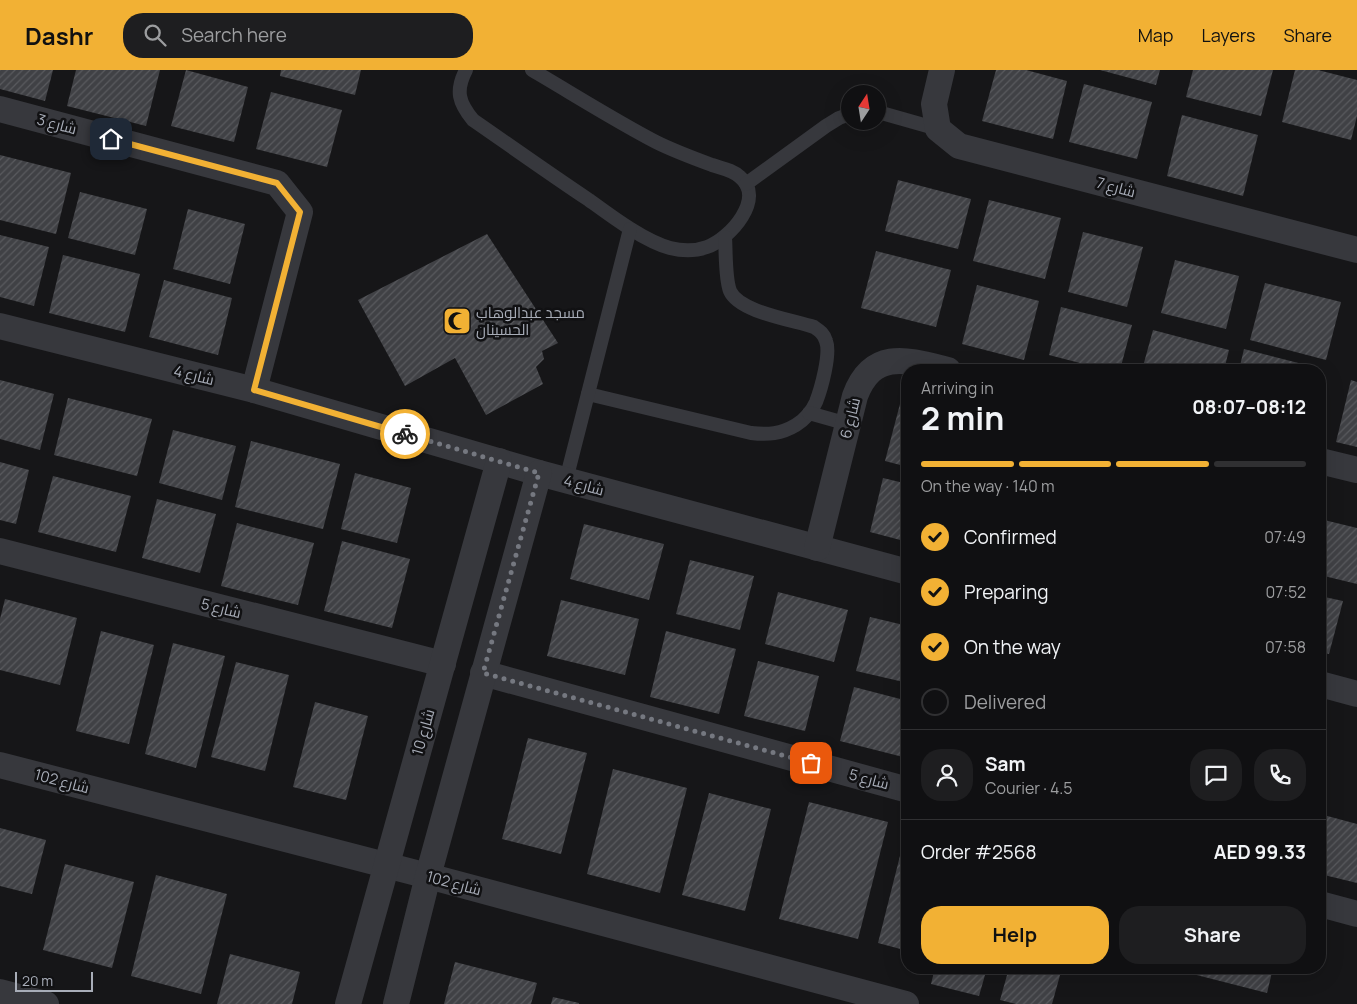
<!DOCTYPE html>
<meta charset="utf-8">
<style>
:root{--surface:#101012;--page:#1e1e20;--text:#f1f3f6;--muted:#9c9d9f;--line:#303032;--accent:#f2b134}
body{margin:0;font-family:Manrope,Cairo,sans-serif;background:var(--page);color:var(--text);height:100vh;display:flex;flex-direction:column;font-size:19px;white-space:nowrap}
*{box-sizing:border-box;margin:0}
p{font-size:16px;color:var(--muted)}
.icon{flex:none;width:28px;height:28px;fill:none;stroke:currentColor;stroke-width:2;stroke-linecap:round;stroke-linejoin:round}
.map{position:relative;flex:1;overflow:hidden}
.panel{position:absolute;left:901px;top:294px;width:425px;height:610px;display:flex;flex-direction:column;background:var(--surface);border-radius:20px;box-shadow:0 5px 20px #0002,0 0 0 1px var(--line)}
.panel>*{flex:none}
.needle{width:32px;rotate:12deg}
.tools{position:absolute;left:841px;top:15px;display:grid;gap:10px}
.tools a{display:grid;place-items:center;width:45px;height:45px;border-radius:50%;background:var(--surface);box-shadow:0 5px 20px #0002,0 0 0 1px var(--line);font-size:25px}
.scale{position:absolute;left:15px;bottom:12px;width:78px;box-sizing:border-box;padding-left:5px;border:2px solid #a8adb8;border-top:0;font-size:14px;line-height:18px;white-space:nowrap;color:#a8adb8;-webkit-text-stroke:4px #111113;paint-order:stroke}
.pin{position:absolute;display:grid;place-items:center;width:42px;height:42px;color:#fff;margin:-21px;border-radius:10px;box-shadow:0 2px 8px #0006}
.courier{position:absolute;display:grid;place-items:center;width:50px;height:50px;margin:-25px;border:4px solid #f2b134;border-radius:50%;background:#fff;color:#222;box-shadow:0 1px 6px #0007}
.head em{font-style:normal;font-weight:700}
.head div{display:flex;flex-direction:column-reverse}
.head{display:flex;align-items:center;justify-content:space-between;height:85px;padding:0 20px}
h1{font-size:32px;font-weight:700;line-height:38px}
.bar{display:grid;grid-template-columns:repeat(4,1fr);gap:8px 5px;align-content:center;height:60px;padding:0 20px}
.bar i{height:6px;border-radius:4px;background:var(--line)}
.bar .active{background:var(--accent)}
.bar p{grid-column:span 4}
.line{display:flex;align-items:center;gap:12px;padding:0 20px;border-top:1px solid var(--line)}
.line div{flex:1}
.round{display:grid;place-items:center;flex:none;width:52px;height:52px;border-radius:20px;background:var(--page)}
ol{padding:0 20px;list-style:none}
li{display:flex;align-items:center;gap:15px;height:55px}
li p{margin-inline-start:auto}
li .icon{padding:5px;border-radius:50%;background:var(--accent);color:#111;stroke-width:4}
li:last-child{color:var(--muted)}
li i{width:28px;height:28px;border:2px solid var(--line);border-radius:50%}
.cta{display:flex;gap:10px;margin-top:auto;padding:10px 20px}
.cta a{flex:1;height:58px;border-radius:20px;background:var(--accent);color:#111;font-size:20px;font-weight:700;line-height:58px;text-align:center}
.cta a+a{background:var(--page);color:var(--text)}
header{display:flex;align-items:center;gap:30px;box-sizing:border-box;height:70px;padding:0 25px;background:var(--accent);color:#111}
header strong{font-size:24px}
nav{display:flex;gap:28px;margin-inline-start:auto;font-size:18px}
.search{width:350px;height:45px;background:var(--page);display:flex;align-items:center;gap:12px;box-sizing:border-box;padding:0 18px;border-radius:20px;color:var(--muted);font-size:19px}
.map>svg:first-child{display:block}
</style>
<header>
<strong>Dashr</strong>
<div class="search"><svg class="icon" aria-label="search" viewBox="0 0 24 24"><circle cx="10" cy="10" r="6"/><path d="M15 15l6 6"/></svg>Search here</div>
<nav><a>Map</a><a>Layers</a><a>Share</a></nav>
</header>
<div class="map">
<svg width="1357" height="934" viewBox="0 0 1357 934">
<defs>
<pattern id="building-hatch" width="6" height="6" patternUnits="userSpaceOnUse" patternTransform="scale(1.25)"><rect width="6" height="6" fill="#404145"/><path d="M-1 1l2-2M0 6l6-6M5 7l2-2" fill="none" stroke="#595a5e"/></pattern>
</defs>
<rect width="100%" height="100%" fill="#161618"/>
<g fill="url(#building-hatch)">
<polygon points="0,0 53,0 45,31 0,19"/>
<polygon points="76,0 160,0 146,56 67,36"/>
<polygon points="186,0 248,17 234,72 171,56"/>
<polygon points="281,0 361,0 355,25 280,6"/>
<polygon points="996,0 1026,0 1067,11 1053,69 982,51"/>
<polygon points="1100,0 1160,0 1156,15"/>
<polygon points="1193,0 1273,0 1261,46 1186,27"/>
<polygon points="1295,0 1318,0 1357,10 1357,46 1351,70 1282,52"/>
<polygon points="1084,14 1152,32 1137,89 1069,72"/>
<polygon points="271,22 342,40 327,97 256,79"/>
<polygon points="1182,45 1258,65 1243,126 1167,106"/>
<polygon points="0,85 71,103 56,164 0,150"/>
<polygon points="898,110 971,129 958,179 885,161"/>
<polygon points="80,122 147,139 135,185 68,168"/>
<polygon points="989,130 1061,148 1045,209 973,191"/>
<polygon points="188,139 245,154 230,214 173,199"/>
<polygon points="1083,162 1143,177 1127,237 1068,222"/>
<polygon points="487,164 558,273 542,281 544,289 536,297 543,314 486,345 455,288 405,316 358,230"/>
<polygon points="0,165 49,177 34,236 0,227"/>
<polygon points="876,181 951,200 936,257 861,238"/>
<polygon points="63,185 140,204 125,262 49,243"/>
<polygon points="1175,190 1239,206 1226,259 1161,243"/>
<polygon points="164,210 232,228 218,285 149,267"/>
<polygon points="1265,213 1341,232 1326,290 1250,270"/>
<polygon points="977,215 1039,231 1024,290 962,274"/>
<polygon points="1061,237 1132,255 1120,300 1107,300 1049,285"/>
<polygon points="1153,260 1229,280 1224,300 1142,300"/>
<polygon points="1244,279 1310,296 1309,300 1239,300"/>
<polygon points="0,310 54,324 40,380 0,369"/>
<polygon points="1351,310 1357,312 1357,377 1336,372"/>
<polygon points="68,328 152,349 137,406 54,385"/>
<polygon points="900,334 908,335 908,397 885,391"/>
<polygon points="173,360 236,376 222,430 159,413"/>
<polygon points="251,371 340,394 323,459 235,437"/>
<polygon points="0,392 29,400 16,454 0,450"/>
<polygon points="355,403 411,418 397,473 341,459"/>
<polygon points="53,406 131,426 116,482 38,462"/>
<polygon points="883,408 908,414 908,472 870,462"/>
<polygon points="157,429 216,444 200,503 142,488"/>
<polygon points="1320,449 1357,458 1357,514 1320,505"/>
<polygon points="237,453 314,473 298,535 221,516"/>
<polygon points="584,454 664,474 649,530 570,509"/>
<polygon points="342,471 410,489 392,558 324,541"/>
<polygon points="690,490 754,506 740,560 676,544"/>
<polygon points="778,522 848,540 834,592 765,574"/>
<polygon points="1320,526 1343,531 1329,584 1320,582"/>
<polygon points="5,529 77,548 60,615 0,600 0,549"/>
<polygon points="561,530 639,549 625,605 547,586"/>
<polygon points="870,547 908,556 908,613 856,601"/>
<polygon points="101,561 154,575 129,674 76,661"/>
<polygon points="666,561 736,579 719,644 650,627"/>
<polygon points="173,573 225,586 196,698 145,684"/>
<polygon points="758,591 819,606 805,661 744,646"/>
<polygon points="236,592 289,605 265,701 211,687"/>
<polygon points="854,617 908,631 907,688 840,671"/>
<polygon points="315,632 368,646 346,730 293,717"/>
<polygon points="528,668 587,683 561,784 502,769"/>
<polygon points="613,699 687,718 660,823 587,804"/>
<polygon points="709,723 771,739 745,841 682,825"/>
<polygon points="809,732 888,752 858,869 779,849"/>
<polygon points="1320,744 1357,754 1357,813 1320,804"/>
<polygon points="0,758 46,770 32,824 0,816"/>
<polygon points="904,770 908,771 908,881 878,873"/>
<polygon points="65,794 134,812 112,898 43,880"/>
<polygon points="156,805 227,824 201,924 131,906"/>
<polygon points="230,884 300,902 292,934 217,934"/>
<polygon points="455,892 537,913 531,934 444,934"/>
<polygon points="935,898 987,898 979,926 931,914"/>
<polygon points="1009,898 1062,898 1052,934 1016,934 1000,930"/>
<polygon points="1177,898 1273,898 1267,923 1177,900"/>
<polygon points="553,927 579,933 579,934 551,934"/>
</g>
<g fill="none" stroke-linecap="round" stroke-linejoin="round">
<g stroke="#37383d" stroke-width="14">
<path d="M 466,0 C 455,21 459,33 473,50 C 512,77 550,104 589,130 C 611,146 644,171 670,178 C 682,181 696,181 707,177 C 730,169 766,128 740,107 C 733,100 721,98 712,95 C 693,88 674,81 656,72 C 614,50 573,24 532,0"/>
<polyline points="878,42 938,59"/>
<polyline points="746,114 826,56 839,48 850,44"/>
<path d="M 588,324 L 751,363 C 768,365 781,364 796,355 C 804,350 812,341 816,332 C 821,319 831,284 826,271 C 824,264 820,261 814,257 C 793,250 739,242 730,221 C 725,208 726,182 725,167"/>
<polyline points="809,343 848,354"/>
<polyline points="566,410 630,159"/>
</g>
<g stroke="#37383d" stroke-width="26">
<polyline points="942,0 934,34 938,59 959,76 1357,180"/>
<polyline points="0,39 277,113 300,142 254,320"/>
<polyline points="0,256 254,320 539,403 908,502"/>
<polyline points="1320,391 1357,400"/>
<path d="M 817,478 L 855,326 C 873,278 908,290 948,300"/>
<polyline points="0,481 443,594"/>
<polyline points="483,603 908,720"/>
<polyline points="1320,614 1357,624"/>
<polyline points="0,695 428,806 906,934"/>
<polyline points="1320,834 1357,844"/>
<polyline points="0,922 46,934"/>
<polyline points="348,934 499,391"/>
<polyline points="396,934 428,806 539,403"/>
</g>
</g>
<g fill="none" stroke-linecap="round" stroke-linejoin="round">
<polyline stroke="#757880" stroke-width="5" stroke-dasharray="0 9" points="405,364 539,403 483,603 811,693"/>
<polyline stroke="#f2b134" stroke-width="6" points="111,69 277,113 300,142 254,320 405,364"/>
</g>
<defs>
<symbol id="mosque-square" viewBox="-11 -11 22 22"><rect x="-9" y="-9" width="18" height="18" rx="4" fill="#f2b134" stroke="#111113"/><path d="M3.5-4.9A6 6 0 1 0 3.5 4.9A5 5 0 1 1 3.5-4.9Z" fill="#111"/></symbol>
</defs>
<g fill-rule="evenodd">
<use href="#mosque-square" x="441" y="235" width="32" height="32"/>
</g>
<g text-anchor="middle" dominant-baseline="central" stroke-width="5" stroke-linejoin="round" paint-order="stroke">
<g font-size="15" fill="#a8adb8" stroke="#111113">
<text transform="translate(57 54) rotate(15)">شارع 3</text>
<text transform="translate(1116 117) rotate(15)">شارع 7</text>
<text transform="translate(194 305) rotate(14)">شارع 4</text>
<text transform="translate(850 348) rotate(-76)">شارع 6</text>
<text transform="translate(584 415) rotate(15)">شارع 4</text>
<text transform="translate(221 538) rotate(14)">شارع 5</text>
<text transform="translate(423 662) rotate(-74)">شارع 10</text>
<text transform="translate(869 709) rotate(15)">شارع 5</text>
<text transform="translate(62 711) rotate(15)">شارع 102</text>
<text transform="translate(454 813) rotate(15)">شارع 102</text>
</g>
<g font-size="15" fill="#a8adb8" stroke="#111113" text-anchor="start">
<text x="476" y="242">مسجد عبدالوهاب<tspan x="476" dy="17">الحسينان</tspan></text>
</g>
</g>
</svg>
<div class="tools">
<a><svg class="needle" viewBox="-14 -14 28 28"><path d="M0-13l5 13h-10z" fill="#e53935"/><path d="M0 13l5-13h-10z" fill="#9c9d9f"/></svg></a>
</div>
<div class="scale">20 m</div>
<div class="pin" style="left:811px;top:693px;background:#ea580c"><svg class="icon" aria-label="bag" viewBox="0 0 24 24"><path d="M5 8h14l-1 12H6zM9 8a3 3 0 0 1 6 0"/></svg></div>
<div class="pin" style="left:111px;top:69px;background:#1f2937"><svg class="icon" aria-label="home" viewBox="0 0 24 24"><path d="M3 11l9-7 9 7M6 9v11h12V9"/></svg></div>
<div class="courier" style="left:405px;top:364px"><svg class="icon" aria-label="bike" viewBox="0 0 24 24"><circle cx="6" cy="16" r="4"/><circle cx="18" cy="16" r="4"/><path d="M6 16l4-8h5l3 8M10 8l3 8H6M13 5h3"/></svg></div>
<section class="panel">
<div class="head"><div><h1>2 min</h1><p>Arriving in</p></div><em>08:07–08:12</em></div>
<div class="bar"><i class="active"></i><i class="active"></i><i class="active"></i><i></i><p>On the way · 140 m</p></div>
<ol>
<li><svg class="icon" aria-label="check" viewBox="0 0 24 24"><path d="M5 12l5 5 9-10"/></svg>Confirmed<p>07:49</p></li>
<li><svg class="icon" aria-label="check" viewBox="0 0 24 24"><path d="M5 12l5 5 9-10"/></svg>Preparing<p>07:52</p></li>
<li><svg class="icon" aria-label="check" viewBox="0 0 24 24"><path d="M5 12l5 5 9-10"/></svg>On the way<p>07:58</p></li>
<li><i></i>Delivered</li>
</ol>
<div class="line" style="height:90px"><a class="round"><svg class="icon" aria-label="person" viewBox="0 0 24 24"><circle cx="12" cy="8" r="4"/><path d="M4 21q1-7 8-7t8 7"/></svg></a><div><b>Sam</b><p>Courier · 4.5</p></div><a class="round"><svg class="icon" aria-label="chat" viewBox="0 0 24 24"><path d="M4 5h16v11H9l-5 4z"/></svg></a><a class="round"><svg class="icon" aria-label="phone" viewBox="0 0 24 24"><path d="M5 4h4l2 5-3 2q2 4 5 5l2-3 5 2v4C11 20 4 13 5 4z"/></svg></a></div>
<div class="line" style="height:65px"><div>Order #2568</div><b>AED 99.33</b></div>
<div class="cta"><a>Help</a><a>Share</a></div>
</section>
</div>
